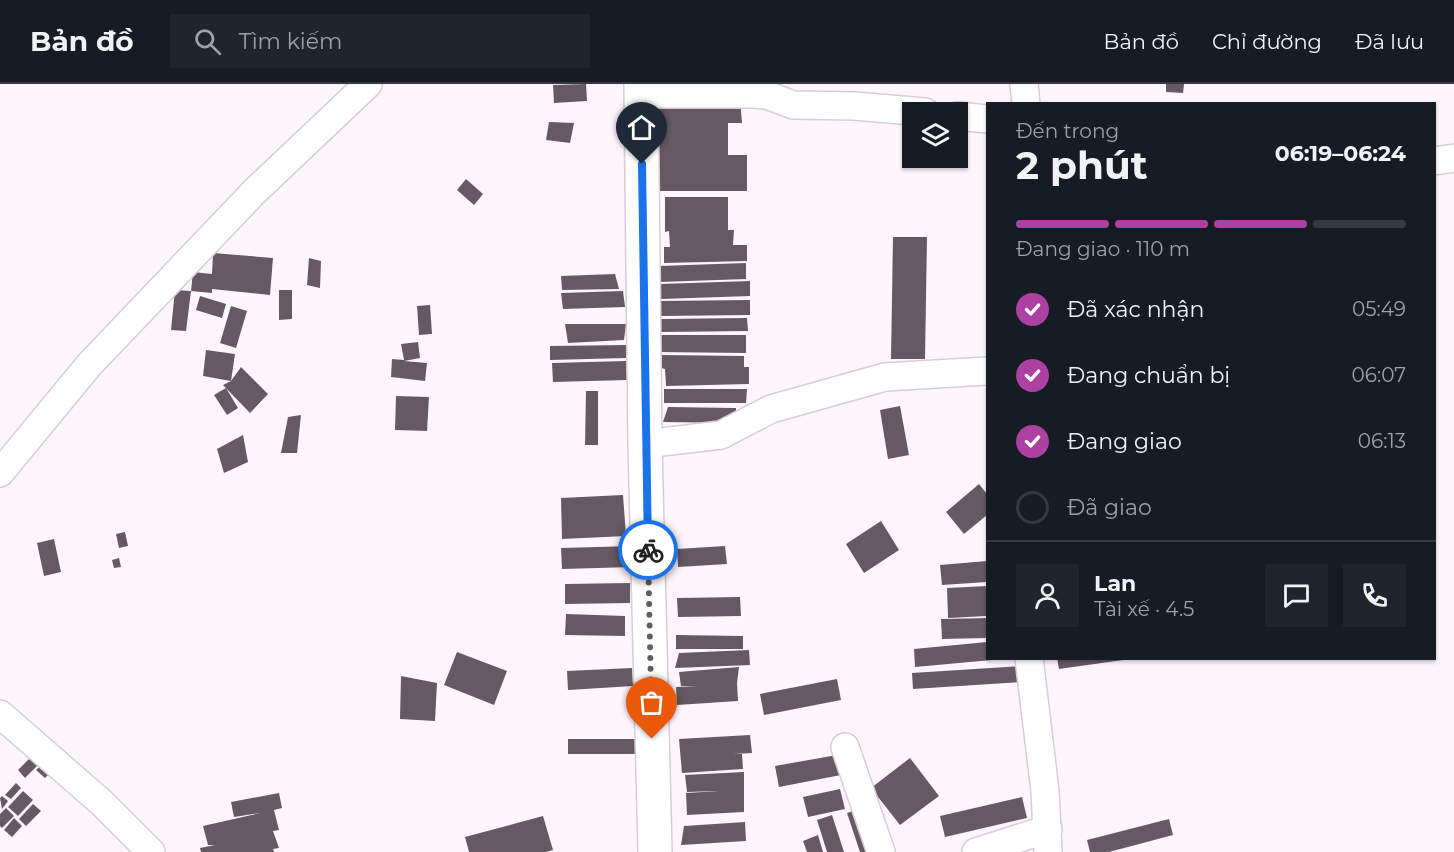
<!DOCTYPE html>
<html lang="vi">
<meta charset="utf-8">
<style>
:root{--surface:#171b24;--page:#20242c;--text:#f1f3f6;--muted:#9ea1a6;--line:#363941;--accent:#ad41a1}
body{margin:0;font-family:Montserrat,sans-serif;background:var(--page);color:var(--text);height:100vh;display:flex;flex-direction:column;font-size:22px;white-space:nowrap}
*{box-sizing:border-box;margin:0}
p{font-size:20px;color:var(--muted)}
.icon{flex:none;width:33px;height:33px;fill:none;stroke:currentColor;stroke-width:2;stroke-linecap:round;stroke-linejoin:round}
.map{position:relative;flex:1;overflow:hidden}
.drawer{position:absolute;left:986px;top:18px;width:450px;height:558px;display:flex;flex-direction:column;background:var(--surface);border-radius:0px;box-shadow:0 2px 4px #0004}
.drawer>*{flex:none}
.controls{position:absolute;left:902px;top:18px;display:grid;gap:12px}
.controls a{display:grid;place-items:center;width:66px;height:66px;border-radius:0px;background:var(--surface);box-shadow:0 2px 4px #0004;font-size:30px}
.pin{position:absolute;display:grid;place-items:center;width:51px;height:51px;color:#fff;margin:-62px -26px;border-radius:50% 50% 50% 0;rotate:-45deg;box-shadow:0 0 6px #0007}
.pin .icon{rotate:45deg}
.courier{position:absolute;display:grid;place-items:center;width:60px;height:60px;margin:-30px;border:4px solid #1a73e8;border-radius:50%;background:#fff;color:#222;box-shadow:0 2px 8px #0007}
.summary em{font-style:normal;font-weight:700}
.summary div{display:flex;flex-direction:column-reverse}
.summary{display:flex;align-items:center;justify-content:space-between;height:102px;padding:0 30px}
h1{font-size:39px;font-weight:700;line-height:45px}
.bar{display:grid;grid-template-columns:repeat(4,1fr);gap:9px 6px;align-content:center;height:72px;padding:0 30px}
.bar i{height:8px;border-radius:4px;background:var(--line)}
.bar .on{background:var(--accent)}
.bar p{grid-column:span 4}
.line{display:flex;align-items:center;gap:15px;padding:0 30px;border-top:2px solid var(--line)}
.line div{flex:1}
.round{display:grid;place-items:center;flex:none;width:63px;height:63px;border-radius:0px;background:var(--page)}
ol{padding:0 30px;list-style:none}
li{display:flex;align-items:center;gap:18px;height:66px}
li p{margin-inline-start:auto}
li .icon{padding:6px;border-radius:50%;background:var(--accent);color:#fff;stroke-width:4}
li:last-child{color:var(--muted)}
li i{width:33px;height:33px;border:3px solid var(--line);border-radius:50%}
header{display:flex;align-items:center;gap:36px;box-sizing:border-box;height:84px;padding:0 30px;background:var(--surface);border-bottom:2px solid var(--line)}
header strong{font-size:28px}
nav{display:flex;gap:33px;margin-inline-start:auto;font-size:21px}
.search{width:420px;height:54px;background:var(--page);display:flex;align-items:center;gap:15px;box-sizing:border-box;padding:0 21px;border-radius:0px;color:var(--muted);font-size:22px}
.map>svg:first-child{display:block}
</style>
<header>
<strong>Bản đồ</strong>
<div class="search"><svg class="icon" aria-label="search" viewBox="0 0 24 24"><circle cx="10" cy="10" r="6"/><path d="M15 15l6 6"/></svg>Tìm kiếm</div>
<nav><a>Bản đồ</a><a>Chỉ đường</a><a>Đã lưu</a></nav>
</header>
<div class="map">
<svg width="1454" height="768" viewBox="0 0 1454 768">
<rect width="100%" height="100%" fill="#fef5fd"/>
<g fill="#665964">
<polygon points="586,0 587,17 554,19 553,1"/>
<polygon points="1166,0 1184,0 1183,9 1166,8"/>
<polygon points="740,14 742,39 728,39 728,71 747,71 747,107 658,107 658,39 655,39 656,16"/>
<polygon points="549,38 574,39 570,59 546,56"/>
<polygon points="466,95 483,110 474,121 457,106"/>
<polygon points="665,113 728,113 728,146 734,146 733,161 747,161 747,177 664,179 664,163 670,163 669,147 665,148"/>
<polygon points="893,153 927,153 925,275 891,275"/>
<polygon points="213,169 273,174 270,211 212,205 212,209 191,207 193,188 212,190"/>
<polygon points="309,174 321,177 320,204 307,201"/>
<polygon points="746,179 746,195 659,198 659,182"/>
<polygon points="615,190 619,205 562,206 561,192"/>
<polygon points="750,197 750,212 661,215 661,200"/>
<polygon points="175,206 191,207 186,247 171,246"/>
<polygon points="279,206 292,206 292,235 279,236"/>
<polygon points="623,207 625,223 563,225 561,209"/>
<polygon points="200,212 226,220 222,234 196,226"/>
<polygon points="750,216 750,231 659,232 659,217"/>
<polygon points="430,221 432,250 419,251 417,222"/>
<polygon points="231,222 247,227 236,264 220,259"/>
<polygon points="747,234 748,247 661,248 661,235"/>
<polygon points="565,240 626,240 624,256 568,259"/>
<polygon points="657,251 746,251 746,269 657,268"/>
<polygon points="418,258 420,274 404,277 427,279 425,297 391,293 392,275 404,276 401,260"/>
<polygon points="626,261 626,274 550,276 550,262"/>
<polygon points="206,266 235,270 231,297 203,292"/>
<polygon points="661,271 744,272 744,283 749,283 749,300 666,302 665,285 661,284"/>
<polygon points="626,277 627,296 553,298 552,279"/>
<polygon points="241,283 268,310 250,329 223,301 231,297"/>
<polygon points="226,304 238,324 227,331 214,311"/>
<polygon points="664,305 747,305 746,319 664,319"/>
<polygon points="586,307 598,307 598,361 585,361"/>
<polygon points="396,312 429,313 427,347 395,346"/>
<polygon points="900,322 909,371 888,375 880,326"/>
<polygon points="668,323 736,324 736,339 663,338"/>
<polygon points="301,331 297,369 281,369 288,333"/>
<polygon points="243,351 248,378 224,389 217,365"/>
<polygon points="979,400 987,410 987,431 964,450 946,428"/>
<polygon points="623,411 626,452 562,455 561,414"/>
<polygon points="881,437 899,466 864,489 846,460"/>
<polygon points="125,448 128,462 119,464 116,450"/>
<polygon points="54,455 61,488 44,492 37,459"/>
<polygon points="633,462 633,483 562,485 561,464"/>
<polygon points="725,462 727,480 678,483 677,465"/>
<polygon points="119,474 121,483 114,484 112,476"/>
<polygon points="987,477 987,498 942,501 940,481"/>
<polygon points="630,499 630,519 565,520 565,500"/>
<polygon points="987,502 987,532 948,534 947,504"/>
<polygon points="740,513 741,532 678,533 677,514"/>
<polygon points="566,530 625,532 625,552 565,551"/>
<polygon points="987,534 987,554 942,555 941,535"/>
<polygon points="676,551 743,552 743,565 676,565"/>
<polygon points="987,558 987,574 992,574 992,576 915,583 914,565"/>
<polygon points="749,566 750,581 675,584 679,569"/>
<polygon points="457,568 507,587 494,621 444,601"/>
<polygon points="1057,574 1122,574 1123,576 1059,585"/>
<polygon points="1022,582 1023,598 913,605 912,589"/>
<polygon points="739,583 737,599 738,617 677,621 676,603 698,602 681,602 679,588"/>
<polygon points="632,584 633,602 568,606 567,587"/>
<polygon points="401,592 437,599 435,637 400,635"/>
<polygon points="837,595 841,616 764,631 760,610"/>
<polygon points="750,651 752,669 733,670 742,670 743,685 682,689 679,655"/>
<rect x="568" y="655" width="69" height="15"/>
<polygon points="33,671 41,678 25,694 18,686"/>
<polygon points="837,671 841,691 779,703 775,682"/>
<polygon points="910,674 939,712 900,741 871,704"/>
<polygon points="46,677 54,685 45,694 36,686"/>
<polygon points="744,688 744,728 687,731 686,709 719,707 687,708 685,691"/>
<polygon points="16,699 21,704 11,715 5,711"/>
<polygon points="840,705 845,725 808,733 803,713"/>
<polygon points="23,707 33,716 18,732 8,723"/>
<polygon points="279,709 282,724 274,726 279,746 273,747 279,764 273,765 274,768 201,768 200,764 215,761 208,761 203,742 260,729 234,733 231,718"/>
<polygon points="2,712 8,717 2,725 0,714"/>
<polygon points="1022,713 1027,734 945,753 940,732"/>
<polygon points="33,720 41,727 26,742 19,735"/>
<polygon points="6,724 14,732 2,744 0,742 0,730"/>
<polygon points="862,724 876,768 860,768 847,729"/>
<polygon points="832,731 844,768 827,768 817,736"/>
<polygon points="543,732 553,766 546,768 469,768 465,753"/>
<polygon points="14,734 22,742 12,753 4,746"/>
<polygon points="1169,735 1173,751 1109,768 1090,768 1087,756"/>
<polygon points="745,738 746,757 681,761 684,742"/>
<polygon points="818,751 823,768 807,768 803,757"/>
</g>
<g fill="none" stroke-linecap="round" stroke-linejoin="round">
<defs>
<g id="street">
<polyline points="1024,0 1026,20"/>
<polyline points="642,10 753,10 767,11 793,21 854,22 925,28"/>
<polyline points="957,32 987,35"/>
<polyline points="1434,77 1454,74"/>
<polyline points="645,360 721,351 771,325 885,293 987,287"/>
<polyline points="0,389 89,281 254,108 368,0"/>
<polyline points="1029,574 1045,707 1048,768"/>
<polyline points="0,630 102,719 151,768"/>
<polyline points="845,663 881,768"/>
<polyline points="976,768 1048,745"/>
</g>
<polyline id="secondary" points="641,0 645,360 655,768"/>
</defs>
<use href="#street" stroke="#dacbd7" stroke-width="30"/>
<use href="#secondary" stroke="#dacbd7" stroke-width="36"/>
<use href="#street" stroke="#fff" stroke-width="27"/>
<use href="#secondary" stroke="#fff" stroke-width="33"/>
</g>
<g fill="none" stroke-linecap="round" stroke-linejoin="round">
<polyline stroke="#635d62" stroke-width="6" stroke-dasharray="0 10.8" points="648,466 652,655"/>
<polyline stroke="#1a73e8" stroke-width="8" points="642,80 648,466"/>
</g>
</svg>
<div class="controls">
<a><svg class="icon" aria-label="layers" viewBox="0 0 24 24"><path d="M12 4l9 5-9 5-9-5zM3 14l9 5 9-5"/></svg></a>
</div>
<div class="pin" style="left:652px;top:655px;background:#ea580c"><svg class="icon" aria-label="bag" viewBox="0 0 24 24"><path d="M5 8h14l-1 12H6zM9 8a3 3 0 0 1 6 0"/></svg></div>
<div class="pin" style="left:642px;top:80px;background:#1f2937"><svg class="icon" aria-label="home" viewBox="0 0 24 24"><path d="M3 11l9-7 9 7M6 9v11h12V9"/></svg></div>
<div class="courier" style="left:648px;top:466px"><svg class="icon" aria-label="bike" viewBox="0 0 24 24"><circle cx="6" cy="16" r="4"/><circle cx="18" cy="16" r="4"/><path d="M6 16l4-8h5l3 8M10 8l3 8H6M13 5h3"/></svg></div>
<section class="drawer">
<div class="summary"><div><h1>2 phút</h1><p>Đến trong</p></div><em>06:19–06:24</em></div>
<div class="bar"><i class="on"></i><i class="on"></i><i class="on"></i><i></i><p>Đang giao · 110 m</p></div>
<ol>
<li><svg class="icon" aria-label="check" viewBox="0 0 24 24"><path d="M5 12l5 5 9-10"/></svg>Đã xác nhận<p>05:49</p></li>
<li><svg class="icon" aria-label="check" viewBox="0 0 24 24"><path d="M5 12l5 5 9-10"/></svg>Đang chuẩn bị<p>06:07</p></li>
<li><svg class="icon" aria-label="check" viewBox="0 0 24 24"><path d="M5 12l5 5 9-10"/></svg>Đang giao<p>06:13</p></li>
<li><i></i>Đã giao</li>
</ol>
<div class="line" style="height:108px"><a class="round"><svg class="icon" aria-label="person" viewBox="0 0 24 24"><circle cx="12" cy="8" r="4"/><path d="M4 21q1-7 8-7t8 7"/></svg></a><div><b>Lan</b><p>Tài xế · 4.5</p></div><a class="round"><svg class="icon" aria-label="chat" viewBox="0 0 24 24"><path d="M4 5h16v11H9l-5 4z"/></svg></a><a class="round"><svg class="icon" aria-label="phone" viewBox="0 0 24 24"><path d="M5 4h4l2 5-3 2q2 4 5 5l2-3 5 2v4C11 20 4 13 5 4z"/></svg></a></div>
</section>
</div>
